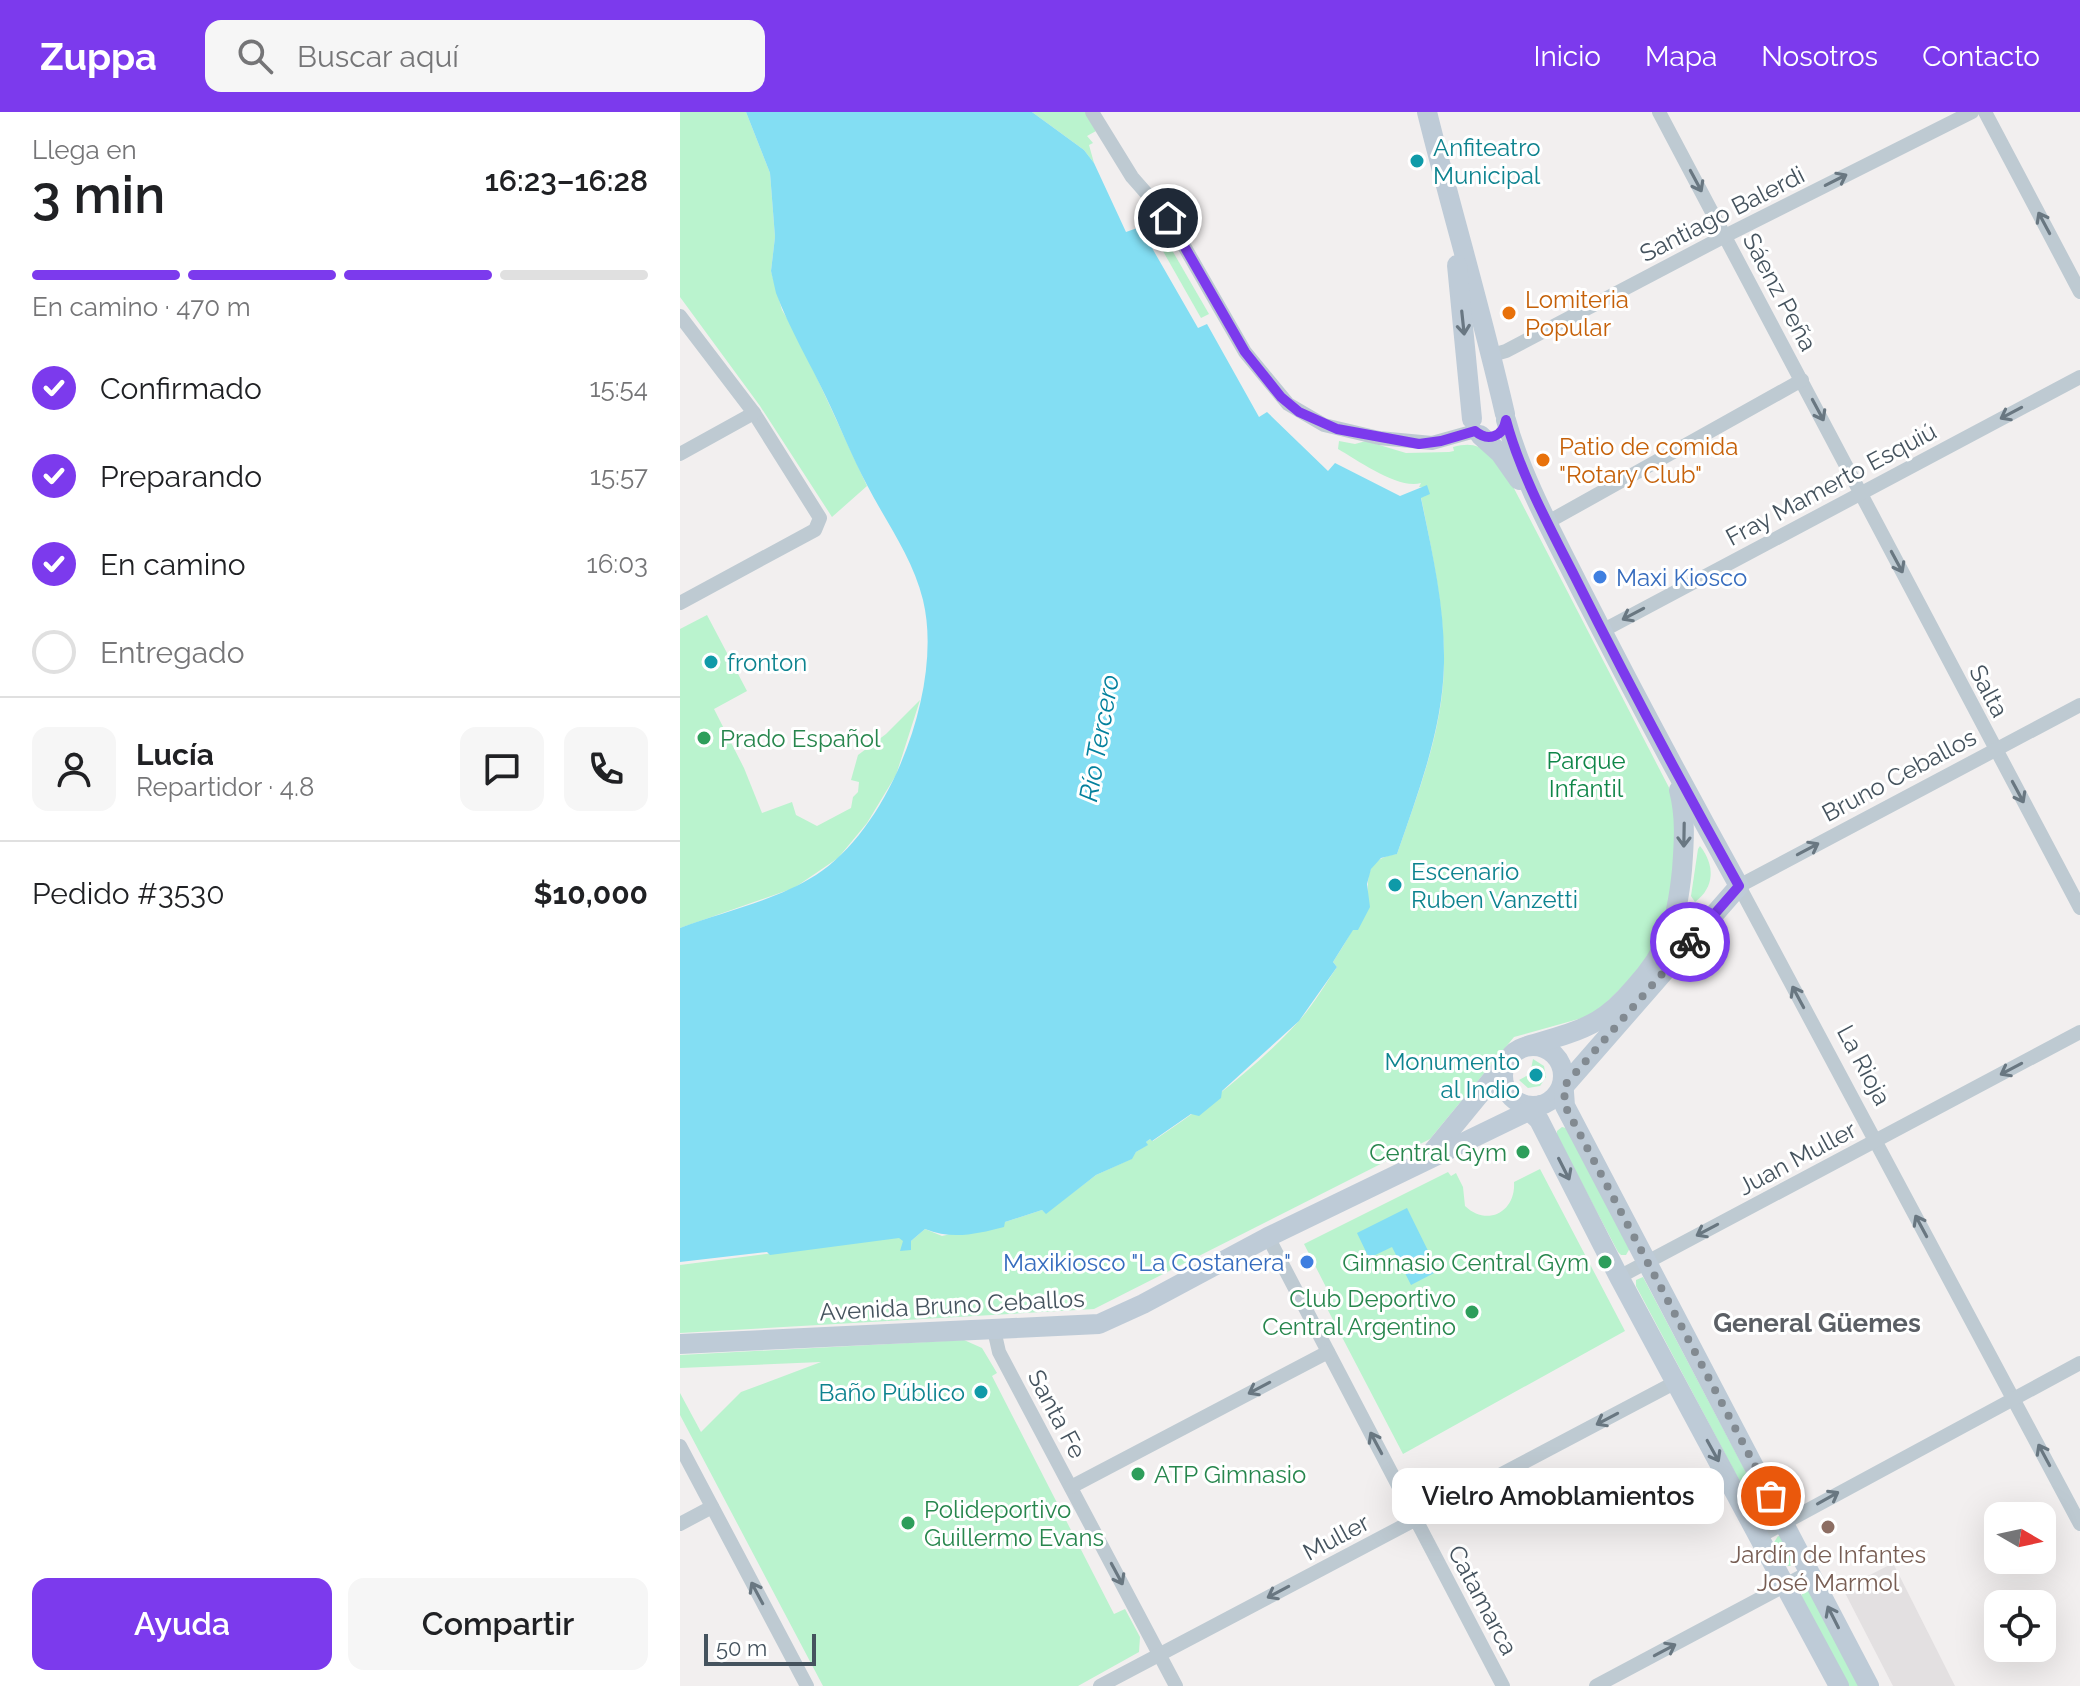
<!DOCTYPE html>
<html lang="es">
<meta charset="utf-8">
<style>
:root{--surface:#fff;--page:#f6f6f6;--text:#202124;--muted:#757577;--line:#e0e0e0;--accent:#7c3aed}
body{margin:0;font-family:Raleway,sans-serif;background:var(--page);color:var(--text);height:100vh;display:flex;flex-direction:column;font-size:30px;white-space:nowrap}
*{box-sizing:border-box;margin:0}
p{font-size:26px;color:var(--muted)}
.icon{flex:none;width:44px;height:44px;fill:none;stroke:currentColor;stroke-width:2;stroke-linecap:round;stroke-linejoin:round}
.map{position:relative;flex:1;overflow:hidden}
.sheet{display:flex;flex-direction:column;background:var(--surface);width:680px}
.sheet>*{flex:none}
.needle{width:52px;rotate:99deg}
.buttons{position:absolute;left:1304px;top:1390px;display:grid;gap:16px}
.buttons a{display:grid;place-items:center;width:72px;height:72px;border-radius:16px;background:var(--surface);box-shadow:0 8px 32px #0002;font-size:40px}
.scale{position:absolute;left:24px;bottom:20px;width:112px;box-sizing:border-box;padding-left:8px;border:4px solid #45535e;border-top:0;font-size:22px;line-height:28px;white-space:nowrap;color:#45535e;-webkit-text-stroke:6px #fff;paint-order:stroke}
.pin{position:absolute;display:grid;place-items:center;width:68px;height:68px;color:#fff;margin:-34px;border:4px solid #fff;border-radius:50%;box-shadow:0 2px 8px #0007}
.courier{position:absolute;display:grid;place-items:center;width:80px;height:80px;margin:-40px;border:6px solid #7c3aed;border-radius:50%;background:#fff;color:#222;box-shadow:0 2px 10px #0007}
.bubble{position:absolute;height:56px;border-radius:16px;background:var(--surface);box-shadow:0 8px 32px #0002;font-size:26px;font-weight:600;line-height:56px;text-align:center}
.headline em{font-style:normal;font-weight:600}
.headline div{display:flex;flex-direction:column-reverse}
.headline{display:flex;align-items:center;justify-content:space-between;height:136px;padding:0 32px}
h1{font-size:52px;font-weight:600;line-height:60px}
.bar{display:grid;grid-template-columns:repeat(4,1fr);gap:12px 8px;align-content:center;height:96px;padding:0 32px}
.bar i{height:10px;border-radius:6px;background:var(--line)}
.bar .on{background:var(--accent)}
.bar p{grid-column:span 4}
.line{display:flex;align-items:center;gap:20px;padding:0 32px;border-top:2px solid var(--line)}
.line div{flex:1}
.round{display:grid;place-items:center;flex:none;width:84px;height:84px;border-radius:16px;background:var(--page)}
ol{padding:0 32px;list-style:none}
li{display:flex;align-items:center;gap:24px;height:88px}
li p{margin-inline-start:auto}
li .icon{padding:8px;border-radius:50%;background:var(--accent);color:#fff;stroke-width:4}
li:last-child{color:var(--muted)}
li i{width:44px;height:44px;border:4px solid var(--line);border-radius:50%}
.button{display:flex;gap:16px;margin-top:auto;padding:16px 32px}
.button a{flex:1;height:92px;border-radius:16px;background:var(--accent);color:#fff;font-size:32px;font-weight:600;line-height:92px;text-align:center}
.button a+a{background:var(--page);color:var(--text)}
header{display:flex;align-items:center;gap:48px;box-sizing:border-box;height:112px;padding:0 40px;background:var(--accent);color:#fff}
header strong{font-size:38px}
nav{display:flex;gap:44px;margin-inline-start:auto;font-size:28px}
.search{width:560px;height:72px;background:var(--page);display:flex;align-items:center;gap:20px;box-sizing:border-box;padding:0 28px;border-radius:16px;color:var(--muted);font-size:30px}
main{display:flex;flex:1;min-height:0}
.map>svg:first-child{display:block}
</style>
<header>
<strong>Zuppa</strong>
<div class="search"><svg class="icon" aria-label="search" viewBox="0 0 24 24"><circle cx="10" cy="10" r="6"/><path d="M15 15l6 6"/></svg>Buscar aquí</div>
<nav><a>Inicio</a><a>Mapa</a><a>Nosotros</a><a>Contacto</a></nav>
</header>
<main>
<section class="sheet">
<div class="headline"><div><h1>3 min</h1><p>Llega en</p></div><em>16:23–16:28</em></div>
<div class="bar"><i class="on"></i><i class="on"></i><i class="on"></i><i></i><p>En camino · 470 m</p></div>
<ol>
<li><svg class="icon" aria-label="check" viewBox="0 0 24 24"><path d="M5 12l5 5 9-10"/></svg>Confirmado<p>15:54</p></li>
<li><svg class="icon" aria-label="check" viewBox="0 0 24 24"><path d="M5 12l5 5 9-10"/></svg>Preparando<p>15:57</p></li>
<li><svg class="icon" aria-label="check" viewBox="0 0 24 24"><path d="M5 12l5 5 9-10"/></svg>En camino<p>16:03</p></li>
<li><i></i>Entregado</li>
</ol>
<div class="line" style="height:144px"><a class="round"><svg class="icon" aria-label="person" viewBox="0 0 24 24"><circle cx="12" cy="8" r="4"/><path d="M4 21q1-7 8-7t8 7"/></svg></a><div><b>Lucía</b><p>Repartidor · 4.8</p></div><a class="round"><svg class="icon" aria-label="chat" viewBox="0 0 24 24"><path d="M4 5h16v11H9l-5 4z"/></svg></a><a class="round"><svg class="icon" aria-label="phone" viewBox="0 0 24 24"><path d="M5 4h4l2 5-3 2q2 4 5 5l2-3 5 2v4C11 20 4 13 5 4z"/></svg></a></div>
<div class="line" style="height:104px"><div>Pedido #3530</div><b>$10,000</b></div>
<div class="button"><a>Ayuda</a><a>Compartir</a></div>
</section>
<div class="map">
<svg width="1400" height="1574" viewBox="0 0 1400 1574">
<rect width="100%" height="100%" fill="#f2efef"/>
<polygon fill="#e3e0e1" points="1213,1451 1275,1574 1213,1574 1163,1477"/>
<g fill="#baf3ce">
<polygon points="0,0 66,0 90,61 95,125 91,159 102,198 117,223 187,374 152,405 80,294 0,185"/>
<polygon points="352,0 405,0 416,19 407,24 413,31 409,33 414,51 404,38"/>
<polygon points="474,107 529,202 521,206 467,111"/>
<path d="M 659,329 L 675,332 L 686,329 L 726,341 L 769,340 L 774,339 L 773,335 C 801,327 807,341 825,359 L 997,691 L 991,789 L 978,841 L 913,903 L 834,925 L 750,1027 L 414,1197 L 0,1221 L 0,1153 L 220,1125 L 231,1137 L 231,1129 L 245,1117 L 262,1124 L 325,1110 L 362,1098 L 366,1101 L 416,1063 L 451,1047 L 456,1040 L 467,1033 L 466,1030 L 470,1027 L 473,1029 C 524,995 576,956 617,911 C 632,895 644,874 657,855 L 653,850 C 666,830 677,811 686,789 C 690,776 685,763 694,752 C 700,746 708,743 717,742 C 738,681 764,616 764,550 C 764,494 752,440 741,385 L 745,384 L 742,375 L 739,375 L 741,371 C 719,378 679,349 658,337 Z"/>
<polygon points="27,503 67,579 34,597 64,656 82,701 112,690 116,703 137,714 171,696 173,685 178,680 179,670 171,668 178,643 206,622 240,588 216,663 187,711 158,746 114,776 0,816 0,517"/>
<path d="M 1020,734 C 1035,753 1035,775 1015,790 L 1011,784 L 1018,737 Z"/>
<polygon points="853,947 864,954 866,965 860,974 848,976 839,968 850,962"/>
<polygon points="882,1015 886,1016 950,1136 946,1143 941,1143 938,1140 877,1024 877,1019"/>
<path d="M 860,1057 L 945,1219 L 723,1342 L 639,1181 L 647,1177 L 624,1132 L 768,1060 L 771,1064 L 776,1061 L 783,1075 L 785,1094 C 807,1115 836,1100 834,1070 Z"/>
<polygon points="963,1165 1086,1398 1082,1401 1076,1400 956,1174 956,1168"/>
<polygon points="284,1228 302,1236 317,1261 312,1264 434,1502 445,1497 460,1525 459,1540 398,1574 143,1574 0,1303 0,1281 21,1320 61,1280 141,1250 0,1256 0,1243"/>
<polygon points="1098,1424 1103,1425 1115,1450 1110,1454 1105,1454 1093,1432"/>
<polygon points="1129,1477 1182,1574 1168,1574 1121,1485 1123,1479"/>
</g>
<g fill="#83def3">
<path d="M 66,0 L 352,0 L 404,38 L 414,51 L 446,120 L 460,115 L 518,216 L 527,212 L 579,305 L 587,300 L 648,359 L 655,351 L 720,384 L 747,373 L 750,382 L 741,386 C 752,440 765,494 764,551 C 763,617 738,681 717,742 L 701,746 L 691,757 L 687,772 L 690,795 L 678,818 L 673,818 L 653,850 L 657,855 L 619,909 L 542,979 L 541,986 L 519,1004 L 511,1002 L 472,1029 L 470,1027 L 466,1030 L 468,1033 L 456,1040 L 452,1047 L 416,1063 L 366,1102 L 362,1098 L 325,1110 L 324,1115 C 297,1122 272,1128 245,1117 L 231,1129 L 231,1138 L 220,1139 L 223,1129 L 219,1126 L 90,1143 L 87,1140 L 0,1150 L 0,816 C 44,799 95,789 136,763 C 211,715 264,574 243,488 C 233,446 206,410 187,373 C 172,345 160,314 146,285 C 130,251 109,216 96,181 L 91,159 L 95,125 L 90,61 Z"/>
<polygon points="727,1096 758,1159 731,1173 712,1135 689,1146 677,1121"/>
</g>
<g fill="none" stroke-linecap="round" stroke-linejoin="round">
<g stroke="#becad2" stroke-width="14">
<polyline points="412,0 452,65 488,106 565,240 608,292 644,313 699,326 752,331 795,319"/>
<polyline points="979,0 1400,796"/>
<polyline points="1305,0 1400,180"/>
<polyline points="0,204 74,301 140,406 135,418 0,491"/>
<polyline points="812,243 826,239 1045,124 1292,0"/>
<polyline points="0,342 74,301"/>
<polyline points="868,410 1122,268"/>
<polyline points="922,519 1400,265"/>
<polyline points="1400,593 1059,774 1400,1412"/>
<polyline points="588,1125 823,1574"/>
<polyline points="939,1165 1400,920"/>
<polyline points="314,1218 319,1240 496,1574"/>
<polyline points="0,1334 127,1574"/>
<polyline points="391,1375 648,1240"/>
<polyline points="0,1412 32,1395"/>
<polyline points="1080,1424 1400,1251"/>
<polyline points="420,1574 996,1270"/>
<polyline points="916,1574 1130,1460"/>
</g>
<g stroke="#becbd7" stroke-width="20">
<path d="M 747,0 C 772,101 802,201 825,302"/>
<polyline points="777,153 792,307"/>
<path d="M 826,308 C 841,364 874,424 900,476 C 951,576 1004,675 1059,774 L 880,979"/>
<polyline points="800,323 820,341 839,368"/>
<circle cx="853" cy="964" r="30"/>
<path d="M 847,934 C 871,927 896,921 917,909 C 932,900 943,889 954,876 C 989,838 997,808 1002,758 C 1004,731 1006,705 999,678"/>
<polyline points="883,967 885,994 1189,1574"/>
<polyline points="842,992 859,1008 939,1165 1159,1574"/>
<polyline points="749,1044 827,949"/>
<polyline points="0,1232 419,1212 463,1192 588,1125 861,993"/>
</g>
</g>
<defs><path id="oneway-shaft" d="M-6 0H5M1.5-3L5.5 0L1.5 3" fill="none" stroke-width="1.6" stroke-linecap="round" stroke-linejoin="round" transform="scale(2)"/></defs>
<g stroke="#697781">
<use href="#oneway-shaft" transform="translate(1156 68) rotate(-27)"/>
<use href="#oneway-shaft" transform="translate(1016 69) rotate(62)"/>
<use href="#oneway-shaft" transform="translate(1364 111) rotate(-118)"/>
<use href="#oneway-shaft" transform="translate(1138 298) rotate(62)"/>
<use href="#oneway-shaft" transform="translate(1331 301) rotate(152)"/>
<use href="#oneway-shaft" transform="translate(1217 450) rotate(62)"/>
<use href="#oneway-shaft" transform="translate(953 502) rotate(152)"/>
<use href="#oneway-shaft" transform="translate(1338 680) rotate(62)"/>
<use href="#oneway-shaft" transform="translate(1128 737) rotate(-28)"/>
<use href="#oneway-shaft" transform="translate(1118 885) rotate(-118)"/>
<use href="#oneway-shaft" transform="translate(1331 957) rotate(152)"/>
<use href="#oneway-shaft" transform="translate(1241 1114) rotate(-118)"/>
<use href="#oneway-shaft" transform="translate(1027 1118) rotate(152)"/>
<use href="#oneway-shaft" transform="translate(579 1276) rotate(152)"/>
<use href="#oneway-shaft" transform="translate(927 1307) rotate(152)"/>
<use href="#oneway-shaft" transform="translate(696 1331) rotate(-118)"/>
<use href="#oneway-shaft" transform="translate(1364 1343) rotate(-118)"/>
<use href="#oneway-shaft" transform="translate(1148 1386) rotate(-29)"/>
<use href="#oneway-shaft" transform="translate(437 1462) rotate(62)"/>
<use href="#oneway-shaft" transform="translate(598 1480) rotate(152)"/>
<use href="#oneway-shaft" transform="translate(77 1481) rotate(-118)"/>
<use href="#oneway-shaft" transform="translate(985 1538) rotate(-28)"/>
</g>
<g stroke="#697782">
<use href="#oneway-shaft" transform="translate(783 211) rotate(84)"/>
<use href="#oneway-shaft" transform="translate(1004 723) rotate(91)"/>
<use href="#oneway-shaft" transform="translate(884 1057) rotate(63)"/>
<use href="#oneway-shaft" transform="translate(1033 1339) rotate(61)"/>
<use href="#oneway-shaft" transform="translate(1153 1505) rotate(-117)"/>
</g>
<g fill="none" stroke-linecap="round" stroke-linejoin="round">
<polyline stroke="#828a91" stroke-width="8" stroke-dasharray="0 14.4" points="1010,830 884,974 885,994 1091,1384"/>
<path stroke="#7c3aed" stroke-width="10" d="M 488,106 L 565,240 L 601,285 L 619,300 L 657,317 L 739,332 L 761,329 L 795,319 C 808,330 823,325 826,308 C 840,361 870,416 895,465 C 947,569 1002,672 1059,774 L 1010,830"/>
</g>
<g fill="#0f9aa8" stroke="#fff" stroke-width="3">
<circle cx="737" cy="49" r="8"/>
<circle cx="31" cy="550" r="8"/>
<circle cx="715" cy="773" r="8"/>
<circle cx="856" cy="963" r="8"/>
<circle cx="301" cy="1280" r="8"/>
</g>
<g fill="#e8710a" stroke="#fff" stroke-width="3">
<circle cx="829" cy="201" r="8"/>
<circle cx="863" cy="348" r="8"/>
</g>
<g fill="#3f7fe0" stroke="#fff" stroke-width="3">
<circle cx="920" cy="465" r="8"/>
<circle cx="627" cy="1150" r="8"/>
</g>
<g fill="#2e9e5b" stroke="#fff" stroke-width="3">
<circle cx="24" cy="626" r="8"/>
<circle cx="843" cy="1040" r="8"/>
<circle cx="925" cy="1150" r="8"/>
<circle cx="792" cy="1200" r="8"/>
<circle cx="458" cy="1362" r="8"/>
<circle cx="228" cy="1411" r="8"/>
</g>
<circle fill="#8d6e63" stroke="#fff" stroke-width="3" cx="1148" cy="1415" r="8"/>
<g text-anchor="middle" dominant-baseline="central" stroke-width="6" stroke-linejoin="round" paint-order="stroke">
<g font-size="24" fill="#0d838f" stroke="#fff" text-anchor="start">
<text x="753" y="35">Anfiteatro<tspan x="753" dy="28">Municipal</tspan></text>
<text x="47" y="550">fronton</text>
<text x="731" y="759">Escenario<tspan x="731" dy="28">Ruben Vanzetti</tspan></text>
<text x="840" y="949" text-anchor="end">Monumento<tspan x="840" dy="28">al Indio</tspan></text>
<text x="285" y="1280" text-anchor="end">Baño Público</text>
</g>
<g font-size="24" fill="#45535e" stroke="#fff">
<text transform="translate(1042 102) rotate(-27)">Santiago Balerdi</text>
<text transform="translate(1100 180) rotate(62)">Sáenz Peña</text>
<text transform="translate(1151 372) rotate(-28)">Fray Mamerto Esquiú</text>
<text transform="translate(1309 579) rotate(62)">Salta</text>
<text transform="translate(1219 663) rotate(-28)">Bruno Ceballos</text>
<text transform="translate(1184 953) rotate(62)">La Rioja</text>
<text transform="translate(1117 1046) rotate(-28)">Juan Muller</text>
<text transform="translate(272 1193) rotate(-3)">Avenida Bruno Ceballos</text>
<text transform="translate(377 1302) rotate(62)">Santa Fe</text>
<text transform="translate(656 1425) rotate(-28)">Muller</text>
<text transform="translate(803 1488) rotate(62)">Catamarca</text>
</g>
<g font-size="24" fill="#c56008" stroke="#fff" text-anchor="start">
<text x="845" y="187">Lomiteria<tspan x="845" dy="28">Popular</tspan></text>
<text x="879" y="334">Patio de comida<tspan x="879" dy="28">"Rotary Club"</tspan></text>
</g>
<g font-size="24" fill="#366cbe" stroke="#fff" text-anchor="start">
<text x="936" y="465">Maxi Kiosco</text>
<text x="611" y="1150" text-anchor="end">Maxikiosco "La Costanera"</text>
</g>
<g font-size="24" fill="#27864d" stroke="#fff" text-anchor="start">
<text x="40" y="626">Prado Español</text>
<text x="827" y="1040" text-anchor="end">Central Gym</text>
<text x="909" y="1150" text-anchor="end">Gimnasio Central Gym</text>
<text x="776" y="1186" text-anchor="end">Club Deportivo<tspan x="776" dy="28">Central Argentino</tspan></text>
<text x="474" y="1362">ATP Gimnasio</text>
<text x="244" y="1397">Polideportivo<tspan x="244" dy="28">Guillermo Evans</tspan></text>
</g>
<g font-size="24" fill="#0f8648" stroke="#fff">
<text x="906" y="648">Parque<tspan x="906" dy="28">Infantil</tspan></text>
</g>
<g font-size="24" fill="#785e54" stroke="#fff">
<text x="1148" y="1442">Jardín de Infantes<tspan x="1148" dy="28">José Marmol</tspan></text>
</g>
<g font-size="26" font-style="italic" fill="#03809d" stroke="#fff">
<text transform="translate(419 626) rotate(-80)">Río Tercero</text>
</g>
<g font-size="26" font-weight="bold" fill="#5b5f65" stroke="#fff">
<text x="1137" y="1211">General Güemes</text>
</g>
</g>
</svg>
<div class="buttons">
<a><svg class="needle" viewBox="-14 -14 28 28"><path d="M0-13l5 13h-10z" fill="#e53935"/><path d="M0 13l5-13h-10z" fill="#757577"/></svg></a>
<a><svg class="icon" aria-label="locate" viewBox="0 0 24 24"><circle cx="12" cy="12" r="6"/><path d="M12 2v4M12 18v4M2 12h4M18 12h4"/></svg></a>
</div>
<div class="scale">50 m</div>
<div class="pin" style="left:1091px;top:1384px;background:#ea580c"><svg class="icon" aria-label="bag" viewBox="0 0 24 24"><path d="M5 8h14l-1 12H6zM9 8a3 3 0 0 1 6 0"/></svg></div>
<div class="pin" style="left:488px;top:106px;background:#1f2937"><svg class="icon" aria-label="home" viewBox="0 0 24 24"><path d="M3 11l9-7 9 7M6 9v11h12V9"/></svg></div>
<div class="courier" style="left:1010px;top:830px"><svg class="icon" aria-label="bike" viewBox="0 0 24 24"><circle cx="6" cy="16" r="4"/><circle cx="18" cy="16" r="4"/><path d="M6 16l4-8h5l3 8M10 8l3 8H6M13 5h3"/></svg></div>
<div class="bubble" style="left:712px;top:1356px;width:332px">Vielro Amoblamientos</div>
</div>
</main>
